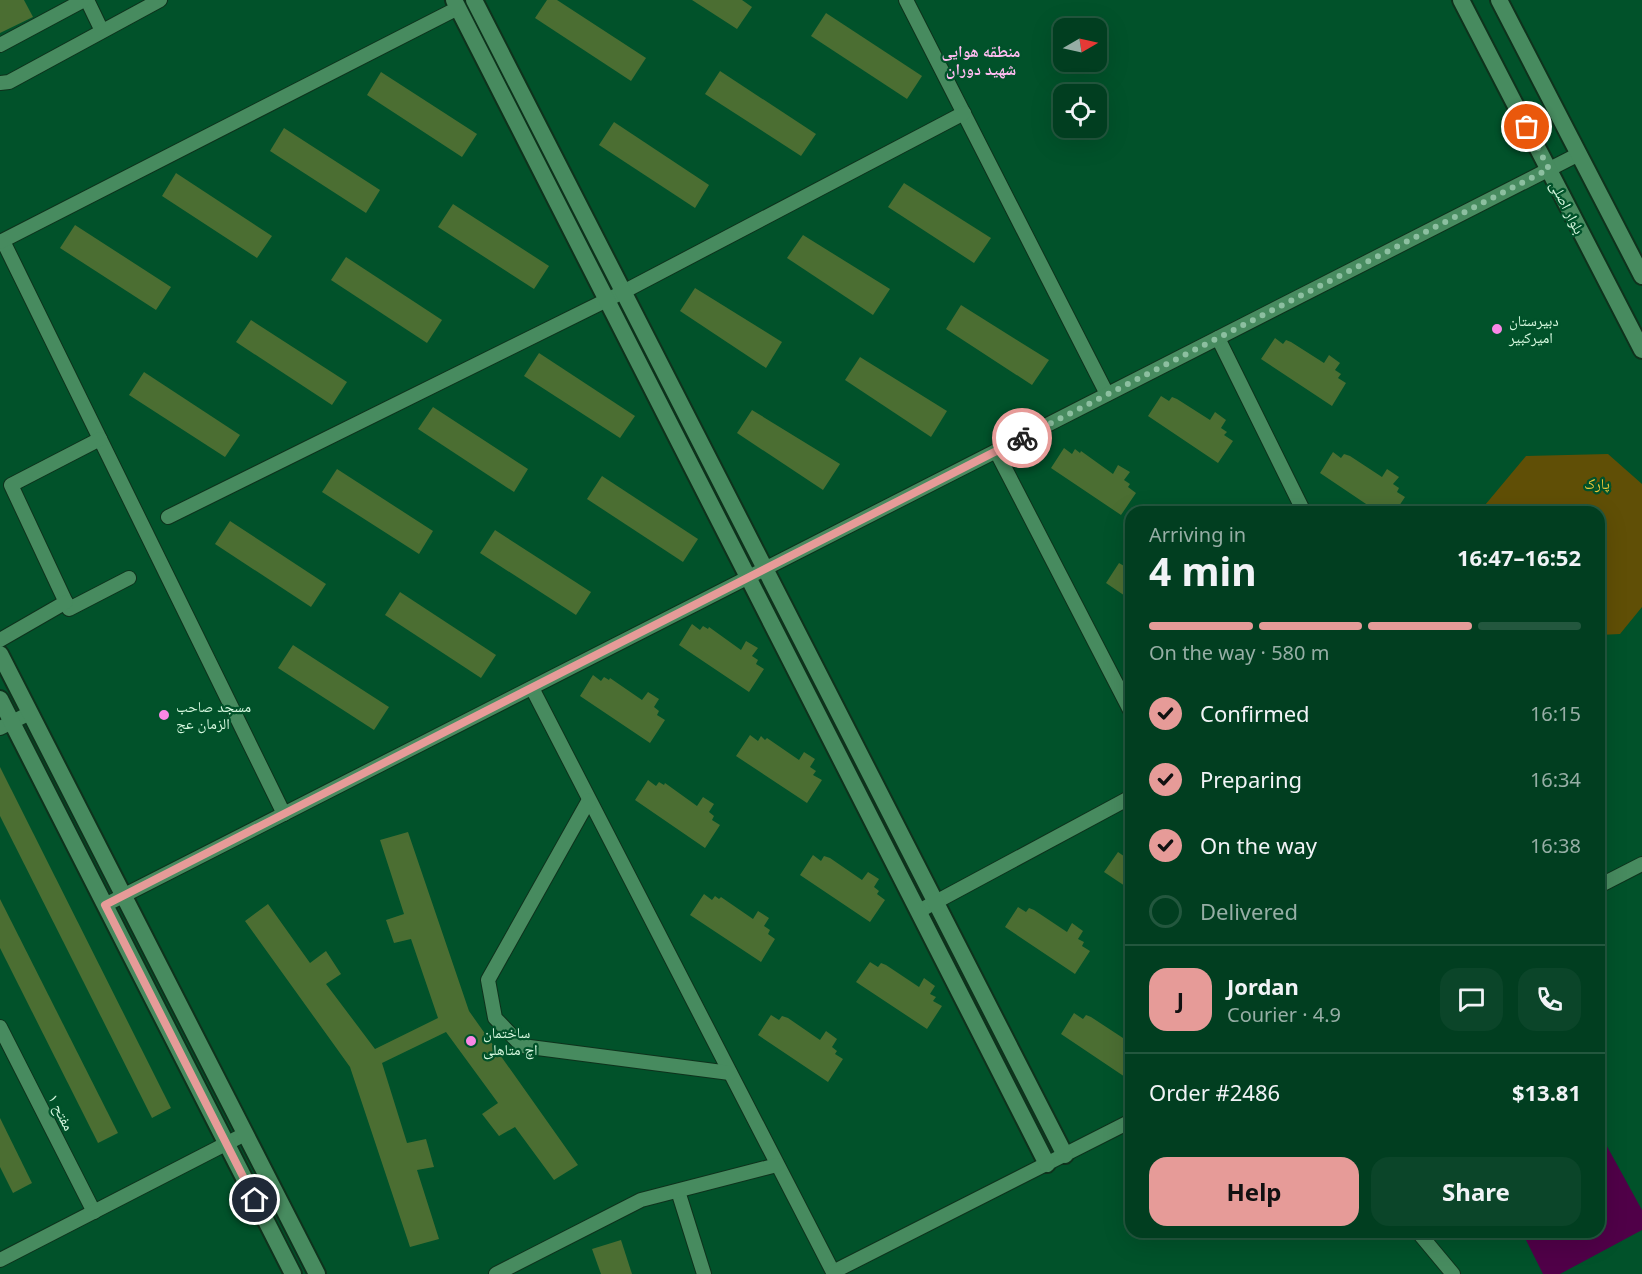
<!DOCTYPE html>
<meta charset="utf-8">
<style>
:root{--surface:#013e20;--page:#0b4529;--text:#f1f3f6;--muted:#96aea5;--line:#23573e;--accent:#e69b98}
body{margin:0;font-family:"Noto Sans","Noto Naskh Arabic",sans-serif;background:var(--page);color:var(--text);height:100vh;display:flex;flex-direction:column;font-size:22px;white-space:nowrap}
*{box-sizing:border-box;margin:0}
p{font-size:20px;color:var(--muted)}
.icon{flex:none;width:33px;height:33px;fill:none;stroke:currentColor;stroke-width:2;stroke-linecap:round;stroke-linejoin:round}
.map{position:relative;flex:1;overflow:hidden}
.drawer{position:absolute;left:1125px;top:506px;width:480px;height:732px;display:flex;flex-direction:column;background:var(--surface);border-radius:18px;box-shadow:0 6px 24px #0002,0 0 0 2px var(--line)}
.drawer>*{flex:none}
.needle{width:39px;rotate:81deg}
.fabs{position:absolute;left:1053px;top:18px;display:grid;gap:12px}
.fabs a{display:grid;place-items:center;width:54px;height:54px;border-radius:12px;background:var(--surface);box-shadow:0 6px 24px #0002,0 0 0 2px var(--line);font-size:30px}
.pin{position:absolute;display:grid;place-items:center;width:51px;height:51px;color:#fff;margin:-26px;border:3px solid #fff;border-radius:50%;box-shadow:0 2px 6px #0007}
.courier{position:absolute;display:grid;place-items:center;width:60px;height:60px;margin:-30px;border:4px solid #e69b98;border-radius:50%;background:#fff;color:#222;box-shadow:0 2px 8px #0007}
.overview em{font-style:normal;font-weight:700}
.overview div{display:flex;flex-direction:column-reverse}
.overview{display:flex;align-items:center;justify-content:space-between;height:102px;padding:0 24px}
h1{font-size:39px;font-weight:700;line-height:45px}
.bar{display:grid;grid-template-columns:repeat(4,1fr);gap:9px 6px;align-content:center;height:72px;padding:0 24px}
.bar i{height:8px;border-radius:4px;background:var(--line)}
.bar .selected{background:var(--accent)}
.bar p{grid-column:span 4}
.line{display:flex;align-items:center;gap:15px;padding:0 24px;border-top:2px solid var(--line)}
.line div{flex:1}
.round{display:grid;place-items:center;flex:none;width:63px;height:63px;border-radius:18px;background:var(--page)}
ol{padding:0 24px;list-style:none}
li{display:flex;align-items:center;gap:18px;height:66px}
li p{margin-inline-start:auto}
li .icon{padding:6px;border-radius:50%;background:var(--accent);color:#111;stroke-width:4}
li:last-child{color:var(--muted)}
li i{width:33px;height:33px;border:3px solid var(--line);border-radius:50%}
.button{display:flex;gap:12px;margin-top:auto;padding:12px 24px}
.button a{flex:1;height:69px;border-radius:18px;background:var(--accent);color:#111;font-size:24px;font-weight:700;line-height:69px;text-align:center}
.button a+a{background:var(--page);color:var(--text)}
.map>svg:first-child{display:block}
</style>
<div class="map">
<svg width="1642" height="1274" viewBox="0 0 1642 1274">
<rect width="100%" height="100%" fill="#01522a"/>
<polygon fill="#604f06" points="1608,454 1642,484 1642,607 1620,634 1599,635 1599,512 1480,511 1526,456"/>
<polygon fill="#500048" points="1603,1139 1642,1210 1642,1230 1560,1274 1543,1274 1522,1232 1599,1232 1599,1141"/>
<g fill="#4b6e32">
<polygon points="0,0 24,0 33,17 0,33"/>
<polygon points="547,0 557,0 646,58 631,81 535,18"/>
<polygon points="692,0 742,0 752,7 737,29"/>
<polygon points="826,13 922,76 907,99 811,36"/>
<polygon points="720,71 816,134 801,156 705,94"/>
<polygon points="381,72 477,134 462,157 367,95"/>
<polygon points="614,122 709,185 695,208 599,145"/>
<polygon points="284,128 380,190 366,213 270,151"/>
<polygon points="176,173 272,236 257,258 162,196"/>
<polygon points="904,183 991,238 974,263 888,207"/>
<polygon points="453,204 549,266 534,289 438,227"/>
<polygon points="75,225 171,287 156,310 60,248"/>
<polygon points="803,235 890,289 873,315 787,258"/>
<polygon points="346,257 442,320 427,343 331,280"/>
<polygon points="695,288 782,342 766,368 680,311"/>
<polygon points="961,305 1049,360 1032,385 946,329"/>
<polygon points="251,320 347,382 332,405 236,342"/>
<polygon points="1275,338 1283,344 1286,340 1291,342 1324,363 1329,355 1340,363 1335,370 1341,374 1338,378 1346,383 1332,406 1261,359"/>
<polygon points="539,353 635,416 620,438 524,376"/>
<polygon points="860,357 947,411 931,437 845,380"/>
<polygon points="144,372 240,435 225,457 129,395"/>
<polygon points="1161,396 1169,401 1172,397 1177,399 1210,420 1215,412 1226,420 1221,428 1227,432 1224,435 1233,441 1218,463 1148,416"/>
<polygon points="433,407 528,469 514,492 418,429"/>
<polygon points="752,410 840,464 823,490 737,433"/>
<polygon points="1064,448 1072,454 1075,449 1080,453 1081,451 1113,474 1118,465 1130,472 1124,480 1130,484 1128,487 1136,493 1121,515 1051,468"/>
<polygon points="1333,452 1341,458 1344,454 1350,456 1382,477 1387,469 1399,477 1393,484 1399,488 1397,492 1405,497 1395,512 1378,512 1320,473"/>
<polygon points="337,469 433,531 419,554 322,492"/>
<polygon points="602,476 698,539 683,562 587,499"/>
<polygon points="230,521 326,584 311,607 215,544"/>
<polygon points="495,530 591,592 576,615 480,553"/>
<polygon points="1119,563 1131,570 1131,600 1106,583"/>
<polygon points="400,592 496,655 481,678 385,615"/>
<polygon points="692,624 700,630 703,626 708,629 709,627 741,650 746,641 758,648 752,656 758,660 756,664 764,669 749,692 679,645"/>
<polygon points="293,645 389,707 374,730 278,668"/>
<polygon points="593,675 601,681 604,677 609,680 610,678 642,700 648,692 659,699 654,707 659,711 657,715 665,720 650,743 580,696"/>
<polygon points="750,735 758,741 761,736 765,740 767,738 799,760 804,752 815,759 810,767 816,771 813,775 822,780 807,803 736,756"/>
<polygon points="0,767 171,1108 152,1118 0,816"/>
<polygon points="648,780 656,786 659,782 664,785 665,783 697,806 703,797 714,804 709,812 714,816 712,820 720,825 705,848 635,800"/>
<polygon points="408,832 469,1011 578,1165 554,1180 515,1127 499,1136 482,1114 498,1103 446,1032 382,1063 407,1143 426,1139 434,1167 417,1170 439,1239 410,1247 350,1067 245,921 268,904 310,963 326,951 341,974 326,984 375,1049 438,1018 411,939 394,943 386,920 404,914 380,840"/>
<polygon points="1118,852 1131,861 1131,890 1104,872"/>
<polygon points="813,855 821,861 824,856 830,858 862,880 868,872 879,879 874,887 879,891 877,894 885,900 870,922 800,875"/>
<polygon points="704,894 712,900 715,896 719,899 721,897 753,919 758,911 769,918 764,926 770,930 768,934 775,939 761,962 690,915"/>
<polygon points="0,899 118,1133 98,1143 0,948"/>
<polygon points="1018,907 1026,912 1029,908 1034,910 1067,932 1072,923 1083,931 1078,939 1084,942 1082,946 1090,951 1075,974 1005,927"/>
<polygon points="870,962 878,967 881,963 886,965 919,987 924,978 935,986 930,994 936,997 933,1001 942,1006 927,1029 856,982"/>
<polygon points="1074,1013 1083,1019 1086,1015 1091,1017 1123,1038 1131,1027 1131,1081 1061,1034"/>
<polygon points="771,1015 779,1020 782,1016 788,1018 820,1040 826,1031 837,1039 832,1047 837,1051 835,1054 843,1059 828,1082 758,1035"/>
<polygon points="0,1118 32,1183 13,1193 0,1167"/>
<polygon points="621,1240 632,1274 601,1274 592,1249"/>
</g>
<g fill="none" stroke-linecap="round" stroke-linejoin="round">
<defs>
<g id="minor">
<polyline points="87,0 102,31"/>
<polyline points="906,0 1107,394"/>
<polyline points="0,45 84,0"/>
<polyline points="0,83 9,82 160,0"/>
<polyline points="3,241 284,814"/>
<polyline points="0,242 458,8"/>
<polyline points="1218,338 1304,512"/>
<polyline points="100,439 11,485 69,609 129,578"/>
<polyline points="996,451 1131,712"/>
<polyline points="168,517 623,292 964,113"/>
<polyline points="0,640 66,602"/>
<polyline points="532,688 834,1274"/>
<polyline points="0,728 30,713"/>
<polyline points="589,800 488,980 495,1018 522,1046 730,1073"/>
<polyline points="1599,886 1642,864"/>
<polyline points="105,905 1579,154"/>
<polyline points="919,911 1131,797"/>
<polyline points="0,1027 94,1212"/>
<polyline points="678,1191 704,1274"/>
<polyline points="1418,1232 1453,1274"/>
<polyline points="0,1260 245,1134"/>
<polyline points="833,1272 1131,1121"/>
<polyline points="496,1274 641,1200 777,1165"/>
</g>
<g id="tertiary">
<polyline points="454,0 1047,1164"/>
<polyline points="474,0 1065,1155"/>
<polyline points="1461,0 1642,350"/>
<polyline points="1499,0 1642,276"/>
<polyline points="0,654 317,1274"/>
<polyline points="0,699 293,1274"/>
</g>
</defs>
<use href="#minor" stroke="#0e321c" stroke-width="16"/>
<use href="#tertiary" stroke="#0e321c" stroke-width="20"/>
<use href="#minor" stroke="#478b5f" stroke-width="14"/>
<use href="#tertiary" stroke="#478b5f" stroke-width="16"/>
</g>
<g fill="none" stroke-linecap="round" stroke-linejoin="round">
<polyline stroke="#8cbfa0" stroke-width="6" stroke-dasharray="0 10.8" points="1022,438 1549,169 1527,127"/>
<polyline stroke="#e69b98" stroke-width="8" points="255,1200 105,905 1022,438"/>
</g>
<g fill="#fa87e6" stroke="#01522a" stroke-width="2">
<circle cx="1497" cy="329" r="6"/>
<circle cx="164" cy="715" r="6"/>
<circle cx="471" cy="1041" r="6"/>
</g>
<g text-anchor="middle" dominant-baseline="central" stroke-width="4.5" stroke-linejoin="round" paint-order="stroke">
<g font-size="15" fill="#d7f9e0" stroke="#01522a">
<text transform="translate(1568 207) rotate(63)">بلوار اصلی</text>
<text transform="translate(62 1112) rotate(63)">مفتح ۱</text>
</g>
<g font-size="15" fill="#d7f9e0" stroke="#01522a" text-anchor="start">
<text x="1509" y="320">دبیرستان<tspan x="1509" dy="17">امیرکبیر</tspan></text>
<text x="176" y="706">مسجد صاحب<tspan x="176" dy="17">الزمان عج</tspan></text>
<text x="483" y="1032">ساختمان<tspan x="483" dy="17">اچ متاهلی</tspan></text>
</g>
<g font-size="15" fill="#eec939" stroke="#01522a">
<text x="1597" y="483">پارک</text>
</g>
<g font-size="16" font-weight="bold" fill="#febcf0" stroke="#01522a">
<text x="981" y="51">منطقه هوایی<tspan x="981" dy="18">شهید دوران</tspan></text>
</g>
</g>
</svg>
<div class="fabs">
<a><svg class="needle" viewBox="-14 -14 28 28"><path d="M0-13l5 13h-10z" fill="#e53935"/><path d="M0 13l5-13h-10z" fill="#96aea5"/></svg></a>
<a><svg class="icon" aria-label="locate" viewBox="0 0 24 24"><circle cx="12" cy="12" r="6"/><path d="M12 2v4M12 18v4M2 12h4M18 12h4"/></svg></a>
</div>
<div class="pin" style="left:1527px;top:127px;background:#ea580c"><svg class="icon" aria-label="bag" viewBox="0 0 24 24"><path d="M5 8h14l-1 12H6zM9 8a3 3 0 0 1 6 0"/></svg></div>
<div class="pin" style="left:255px;top:1200px;background:#1f2937"><svg class="icon" aria-label="home" viewBox="0 0 24 24"><path d="M3 11l9-7 9 7M6 9v11h12V9"/></svg></div>
<div class="courier" style="left:1022px;top:438px"><svg class="icon" aria-label="bike" viewBox="0 0 24 24"><circle cx="6" cy="16" r="4"/><circle cx="18" cy="16" r="4"/><path d="M6 16l4-8h5l3 8M10 8l3 8H6M13 5h3"/></svg></div>
<section class="drawer">
<div class="overview"><div><h1>4 min</h1><p>Arriving in</p></div><em>16:47–16:52</em></div>
<div class="bar"><i class="selected"></i><i class="selected"></i><i class="selected"></i><i></i><p>On the way · 580 m</p></div>
<ol>
<li><svg class="icon" aria-label="check" viewBox="0 0 24 24"><path d="M5 12l5 5 9-10"/></svg>Confirmed<p>16:15</p></li>
<li><svg class="icon" aria-label="check" viewBox="0 0 24 24"><path d="M5 12l5 5 9-10"/></svg>Preparing<p>16:34</p></li>
<li><svg class="icon" aria-label="check" viewBox="0 0 24 24"><path d="M5 12l5 5 9-10"/></svg>On the way<p>16:38</p></li>
<li><i></i>Delivered</li>
</ol>
<div class="line" style="height:108px"><b class="round" style="background:var(--accent);color:#111">J</b><div><b>Jordan</b><p>Courier · 4.9</p></div><a class="round"><svg class="icon" aria-label="chat" viewBox="0 0 24 24"><path d="M4 5h16v11H9l-5 4z"/></svg></a><a class="round"><svg class="icon" aria-label="phone" viewBox="0 0 24 24"><path d="M5 4h4l2 5-3 2q2 4 5 5l2-3 5 2v4C11 20 4 13 5 4z"/></svg></a></div>
<div class="line" style="height:78px"><div>Order #2486</div><b>$13.81</b></div>
<div class="button"><a>Help</a><a>Share</a></div>
</section>
</div>
